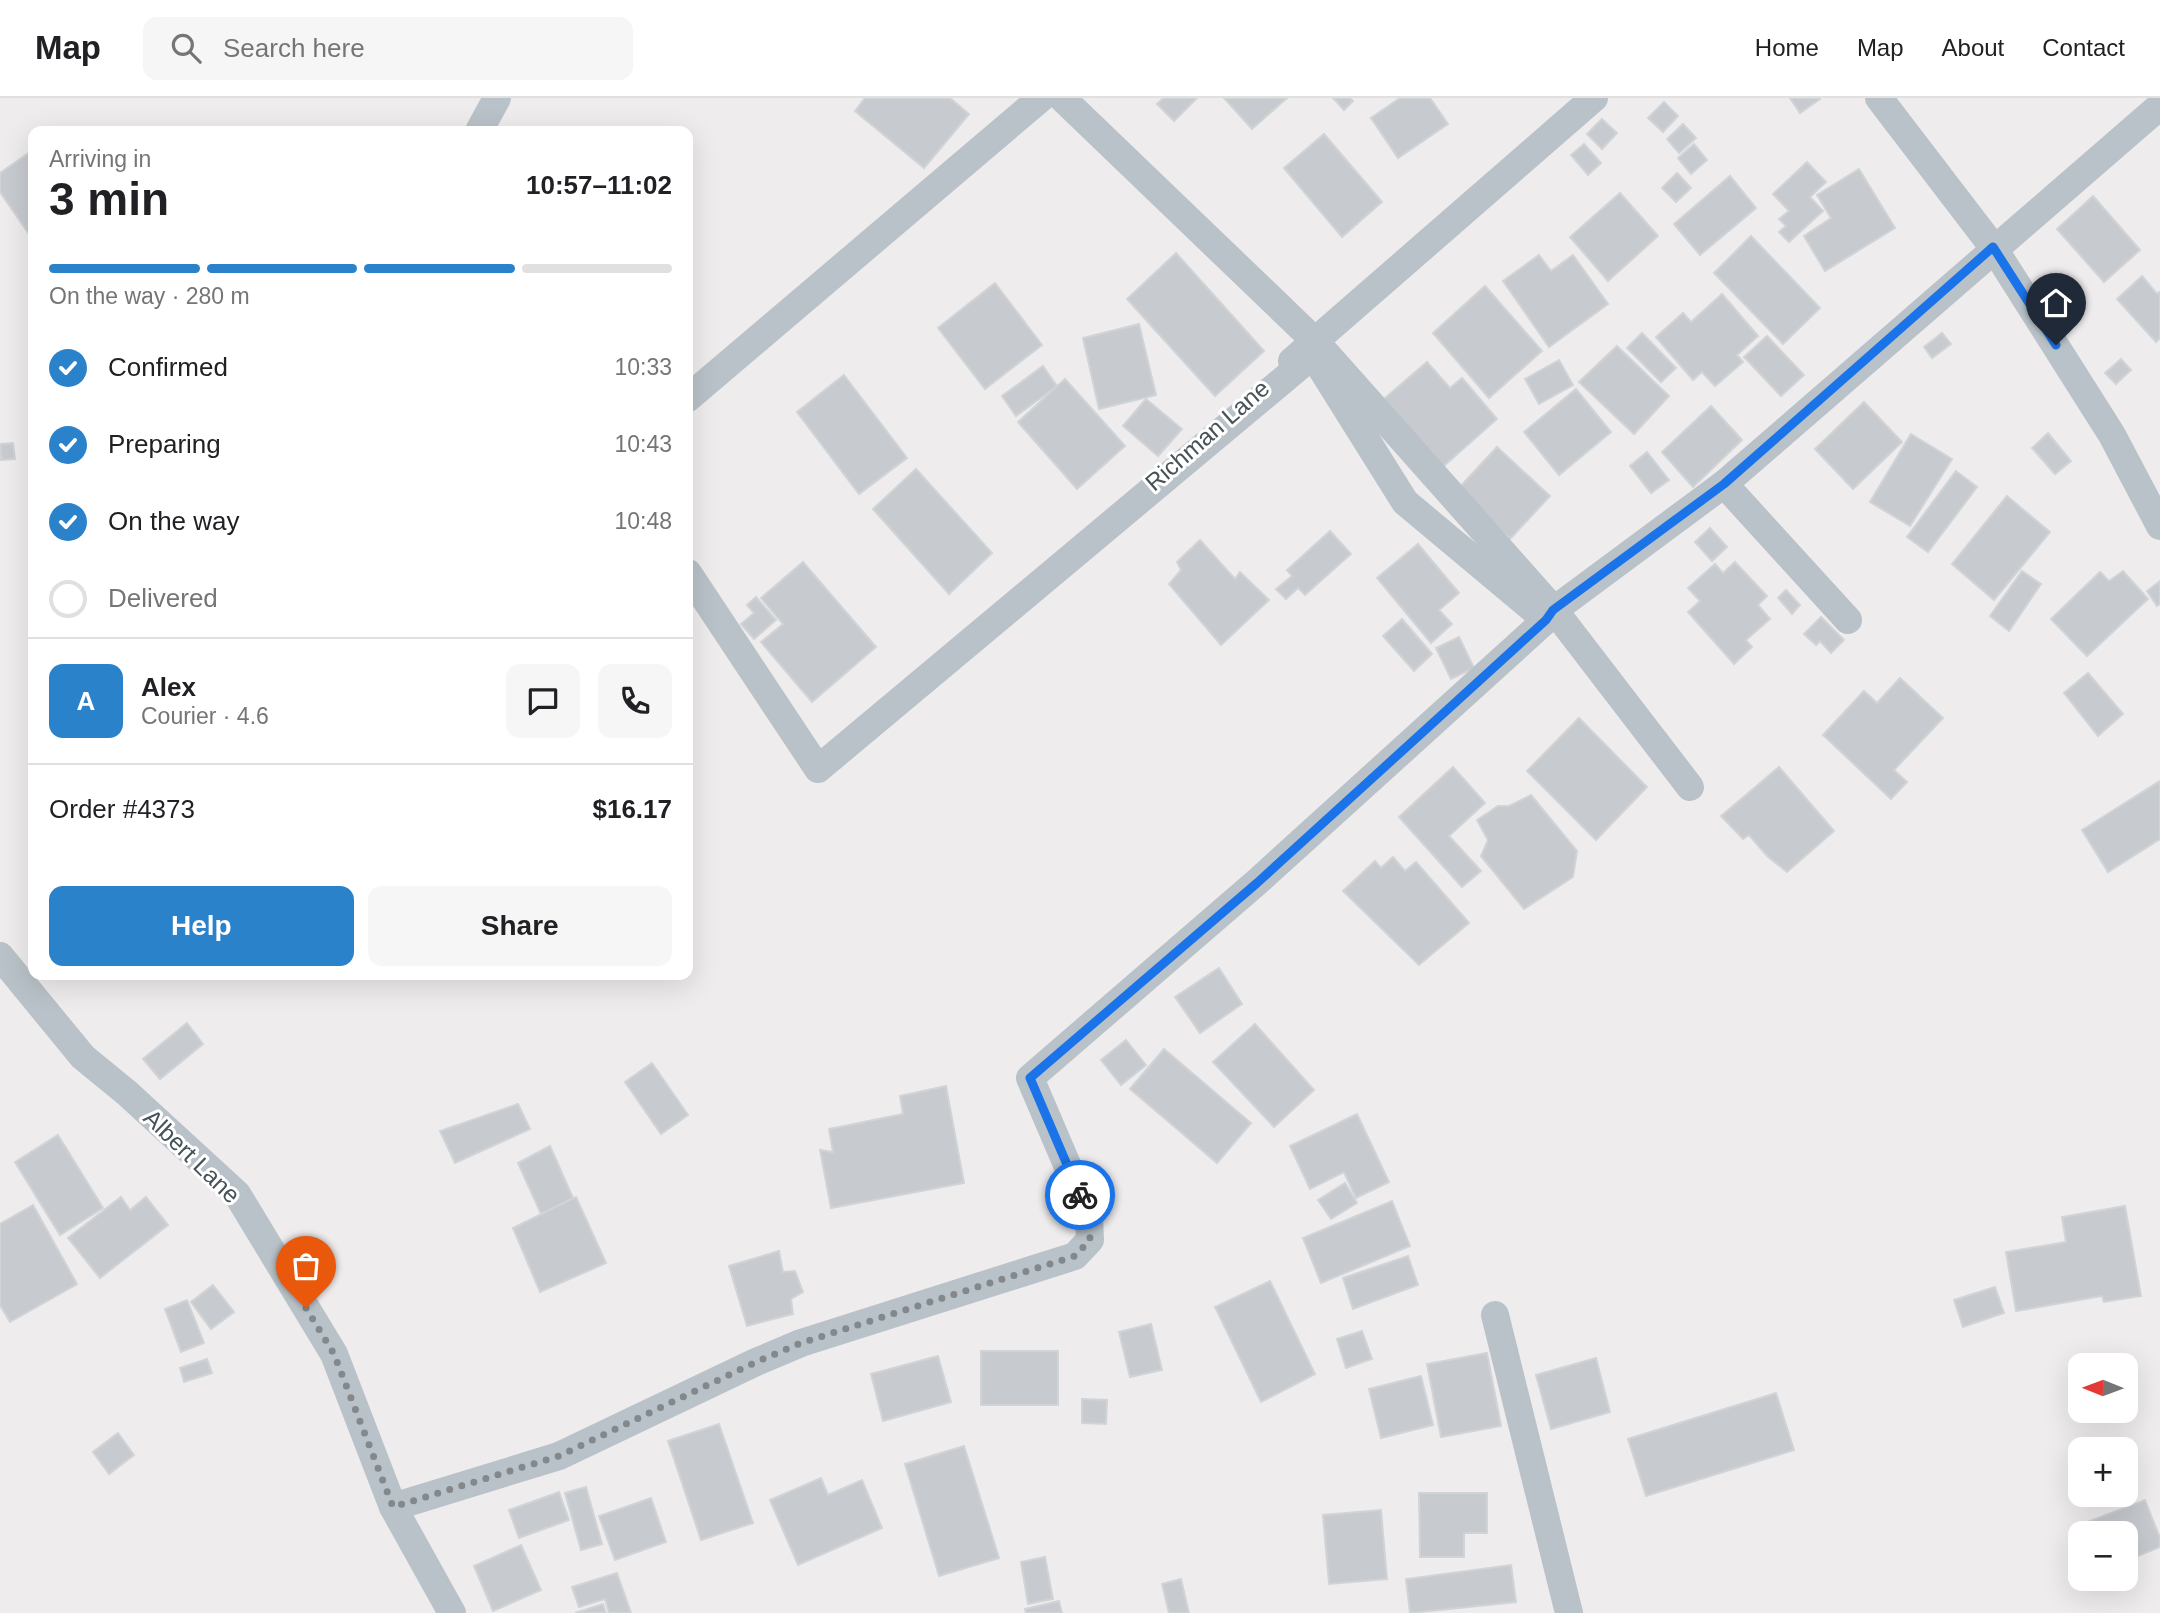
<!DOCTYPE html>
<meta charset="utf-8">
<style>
:root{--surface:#fff;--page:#f6f6f6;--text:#202124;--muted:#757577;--line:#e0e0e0;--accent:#2a82cb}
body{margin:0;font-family:Arial,sans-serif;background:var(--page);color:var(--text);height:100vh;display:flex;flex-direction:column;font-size:26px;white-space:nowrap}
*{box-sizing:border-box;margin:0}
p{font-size:23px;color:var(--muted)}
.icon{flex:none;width:38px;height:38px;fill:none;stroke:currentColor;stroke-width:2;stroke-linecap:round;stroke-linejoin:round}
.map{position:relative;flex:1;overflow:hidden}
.panel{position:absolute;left:28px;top:28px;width:665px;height:854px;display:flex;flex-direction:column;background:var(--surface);border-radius:14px;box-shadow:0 7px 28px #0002}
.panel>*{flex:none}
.needle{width:46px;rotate:271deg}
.tools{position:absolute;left:2068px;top:1255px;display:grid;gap:14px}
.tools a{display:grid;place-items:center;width:70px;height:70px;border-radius:14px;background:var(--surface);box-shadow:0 7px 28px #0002;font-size:35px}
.pin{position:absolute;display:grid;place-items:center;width:60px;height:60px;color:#fff;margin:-72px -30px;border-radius:50% 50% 50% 0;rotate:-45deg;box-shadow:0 0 7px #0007}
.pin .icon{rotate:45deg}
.courier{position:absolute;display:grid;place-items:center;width:70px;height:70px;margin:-35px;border:5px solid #1a73e8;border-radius:50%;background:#fff;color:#222;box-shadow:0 2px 9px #0007}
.head em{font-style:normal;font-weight:700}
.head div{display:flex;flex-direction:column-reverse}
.head{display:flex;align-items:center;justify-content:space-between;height:119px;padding:0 21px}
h1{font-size:46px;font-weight:700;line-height:52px}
.bar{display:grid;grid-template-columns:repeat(4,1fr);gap:10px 7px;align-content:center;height:84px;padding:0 21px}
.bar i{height:9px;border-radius:5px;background:var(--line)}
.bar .on{background:var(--accent)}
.bar p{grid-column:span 4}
.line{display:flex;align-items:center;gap:18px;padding:0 21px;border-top:2px solid var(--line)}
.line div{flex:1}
.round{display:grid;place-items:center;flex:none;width:74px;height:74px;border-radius:14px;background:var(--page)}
ol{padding:0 21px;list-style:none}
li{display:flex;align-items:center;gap:21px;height:77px}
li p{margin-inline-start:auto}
li .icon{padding:7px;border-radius:50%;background:var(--accent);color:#fff;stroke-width:4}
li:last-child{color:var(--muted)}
li i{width:38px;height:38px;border:4px solid var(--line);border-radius:50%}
.action{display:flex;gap:14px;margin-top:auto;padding:14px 21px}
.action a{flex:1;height:80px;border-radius:14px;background:var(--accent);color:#fff;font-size:28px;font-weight:700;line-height:80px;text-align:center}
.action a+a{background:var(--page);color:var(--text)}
header{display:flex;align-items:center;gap:42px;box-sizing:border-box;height:98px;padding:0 35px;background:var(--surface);border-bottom:2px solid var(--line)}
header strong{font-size:33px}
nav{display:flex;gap:38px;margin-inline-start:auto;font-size:24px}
.search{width:490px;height:63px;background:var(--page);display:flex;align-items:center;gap:18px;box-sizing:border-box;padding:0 24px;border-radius:14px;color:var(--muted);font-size:26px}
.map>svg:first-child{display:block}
</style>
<header>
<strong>Map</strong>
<div class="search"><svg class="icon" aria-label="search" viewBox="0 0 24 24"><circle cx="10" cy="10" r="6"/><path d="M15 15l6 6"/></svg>Search here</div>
<nav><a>Home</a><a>Map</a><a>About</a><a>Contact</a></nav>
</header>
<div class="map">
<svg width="2160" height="1515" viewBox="0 0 2160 1515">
<rect width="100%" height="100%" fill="#efeced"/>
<g fill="#c7cacf" stroke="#d1d4d7" stroke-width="2">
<polygon points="865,0 950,0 969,16 924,70 855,13"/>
<polygon points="1163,0 1197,0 1174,23 1157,6"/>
<polygon points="1224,0 1287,0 1252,31"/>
<polygon points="1333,0 1350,0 1353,3 1344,12"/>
<polygon points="1400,0 1430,0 1448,26 1398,60 1371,20"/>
<polygon points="1790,0 1819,0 1820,1 1800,15"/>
<polygon points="1664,4 1678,18 1663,34 1648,20"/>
<polygon points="1602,21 1617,35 1602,51 1587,36"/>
<polygon points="1683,26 1696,40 1679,55 1667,41"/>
<polygon points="1324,36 1382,104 1342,139 1284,70"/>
<polygon points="1584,46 1601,65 1588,77 1571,57"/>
<polygon points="1694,46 1707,62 1691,76 1678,60"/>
<polygon points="33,52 33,142 0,94 0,75"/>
<polygon points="1807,64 1826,84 1810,99 1823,113 1789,144 1779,134 1786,128 1779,121 1789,113 1773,96"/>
<polygon points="1859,71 1895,130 1825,173 1804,138 1831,120 1817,97"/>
<polygon points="1677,75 1691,90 1676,104 1662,90"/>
<polygon points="1730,78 1756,110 1700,157 1674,126"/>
<polygon points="1620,95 1658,138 1608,183 1570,139"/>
<polygon points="2093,98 2140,152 2104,184 2057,131"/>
<polygon points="1751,138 1820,210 1783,246 1714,175"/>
<polygon points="1176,155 1264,253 1215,298 1127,201"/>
<polygon points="1539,157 1551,173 1573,157 1608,206 1549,249 1503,183"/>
<polygon points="2142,178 2157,196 2160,194 2160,240 2156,244 2117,201"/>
<polygon points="995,185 1042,247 985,291 938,230"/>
<polygon points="1485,188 1542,253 1489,300 1433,235"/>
<polygon points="1722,196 1758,238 1737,257 1743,264 1715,288 1702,274 1693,282 1656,239 1683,215 1691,224"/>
<polygon points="1139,226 1156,297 1099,311 1083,240"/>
<polygon points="1642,235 1676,270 1661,284 1627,250"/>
<polygon points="1942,235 1951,246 1932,260 1924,249"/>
<polygon points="1767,238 1804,277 1781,298 1744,259"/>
<polygon points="1617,248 1669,298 1634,336 1579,284"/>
<polygon points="2121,261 2131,272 2116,286 2105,275"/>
<polygon points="1559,262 1573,287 1539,306 1525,281"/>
<polygon points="1427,264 1450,290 1462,280 1497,321 1437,374 1378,306"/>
<polygon points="1043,268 1057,288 1016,318 1002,298"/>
<polygon points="844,277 907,360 859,396 797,314"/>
<polygon points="1065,281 1125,348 1077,391 1018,324"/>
<polygon points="1576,291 1611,334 1559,377 1524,334"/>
<polygon points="1146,301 1182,331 1158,358 1123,328"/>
<polygon points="1864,304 1902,344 1853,391 1815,351"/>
<polygon points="1711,308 1742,342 1693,389 1662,354"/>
<polygon points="2048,335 2071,363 2055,376 2032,350"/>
<polygon points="1911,336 1952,361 1910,428 1870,404"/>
<polygon points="13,345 15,361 1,362 0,346"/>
<polygon points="1497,349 1550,398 1510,441 1457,392"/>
<polygon points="1647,354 1669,382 1651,395 1630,368"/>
<polygon points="916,371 992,455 949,496 873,411"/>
<polygon points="1956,373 1977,389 1928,454 1907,439"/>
<polygon points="2007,398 2050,434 1994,502 1952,466"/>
<polygon points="1710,430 1727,449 1712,463 1695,444"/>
<polygon points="1330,433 1351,456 1305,497 1298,490 1286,501 1276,491 1292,478 1287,472"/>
<polygon points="1200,442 1235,481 1240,474 1269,502 1221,547 1169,486 1181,472 1177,464"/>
<polygon points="1418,446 1459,495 1439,512 1452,526 1431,545 1377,480"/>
<polygon points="803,464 876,549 812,604 761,544 783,526 761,500"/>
<polygon points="1735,464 1767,498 1758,507 1770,521 1746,542 1752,549 1734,566 1688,514 1700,503 1688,490 1715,466 1723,475"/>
<polygon points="2022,473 2041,486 2009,533 1990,518"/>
<polygon points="2123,473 2148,501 2087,558 2051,521 2100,474 2109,483"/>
<polygon points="2160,483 2160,506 2157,508 2147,493"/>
<polygon points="1786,492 1800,507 1792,516 1778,500"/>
<polygon points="756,499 776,522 754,541 741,526 754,515 747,507"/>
<polygon points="1821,519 1844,542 1831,555 1820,543 1816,547 1804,536"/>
<polygon points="1402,521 1432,556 1414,573 1383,538"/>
<polygon points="1459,539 1474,570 1451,581 1436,550"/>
<polygon points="2088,575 2123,616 2098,638 2064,595"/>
<polygon points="1900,580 1943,620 1894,672 1907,684 1891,701 1823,637 1864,593 1877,605"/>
<polygon points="1579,620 1647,689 1596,742 1527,673"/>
<polygon points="1453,669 1485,705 1449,738 1481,773 1462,789 1399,719"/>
<polygon points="1779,669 1834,733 1787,774 1767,758 1749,737 1743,741 1721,718"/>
<polygon points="2160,683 2160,741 2108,774 2082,732"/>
<polygon points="1531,697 1577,753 1573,779 1524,811 1481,758 1488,742 1477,722 1498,708 1509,708"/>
<polygon points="1393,759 1405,773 1416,764 1469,825 1419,867 1343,793 1375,763 1381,770"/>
<polygon points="1219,870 1242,906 1200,935 1175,899"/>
<polygon points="187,925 203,946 160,981 143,961"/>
<polygon points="1255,926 1314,992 1274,1029 1213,964"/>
<polygon points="1126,942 1146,967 1121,987 1101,962"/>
<polygon points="1164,951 1251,1025 1217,1065 1130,991"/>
<polygon points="652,965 688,1017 661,1036 625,984"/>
<polygon points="946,988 964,1085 831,1110 820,1052 833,1054 829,1031 903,1016 900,998"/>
<polygon points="518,1006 530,1031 455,1065 440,1033"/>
<polygon points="1357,1016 1389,1084 1356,1100 1344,1074 1310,1091 1290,1048"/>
<polygon points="58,1037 103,1110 60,1137 15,1064"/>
<polygon points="550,1048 573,1100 541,1116 518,1065"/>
<polygon points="1345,1085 1357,1105 1331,1121 1318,1102"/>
<polygon points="121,1099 130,1112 146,1099 168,1127 100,1180 68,1140"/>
<polygon points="576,1099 606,1165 540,1194 513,1130"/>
<polygon points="1392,1103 1410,1148 1321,1185 1303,1140"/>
<polygon points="33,1107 77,1186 10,1224 0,1207 0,1126"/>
<polygon points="2125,1108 2141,1198 2104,1204 2102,1198 2016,1213 2006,1154 2066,1144 2062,1119"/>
<polygon points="779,1153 783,1174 795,1173 803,1194 791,1201 793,1216 747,1228 729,1168"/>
<polygon points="1408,1158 1418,1187 1353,1211 1343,1180"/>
<polygon points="1270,1183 1315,1276 1261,1304 1215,1209"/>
<polygon points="213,1187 234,1214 211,1231 191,1204"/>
<polygon points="1995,1189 2004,1215 1963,1229 1954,1202"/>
<polygon points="187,1202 204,1245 181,1254 165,1211"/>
<polygon points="1151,1226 1162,1272 1130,1279 1119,1234"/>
<polygon points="1362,1233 1372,1261 1346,1270 1337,1241"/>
<rect x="981" y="1253" width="77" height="54"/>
<polygon points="1487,1255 1501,1328 1441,1339 1427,1266"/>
<polygon points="938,1258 951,1304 883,1323 871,1276"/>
<polygon points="1596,1260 1610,1314 1551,1331 1536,1277"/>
<polygon points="207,1261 212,1275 184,1284 180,1270"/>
<polygon points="1421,1278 1433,1327 1381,1340 1369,1291"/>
<polygon points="1776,1295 1794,1352 1646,1398 1628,1341"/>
<polygon points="1082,1301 1107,1302 1106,1326 1082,1325"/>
<polygon points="719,1326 753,1425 701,1442 668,1343"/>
<polygon points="118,1335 134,1357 109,1376 93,1354"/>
<polygon points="964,1348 999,1460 939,1478 905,1366"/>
<polygon points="821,1380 828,1397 862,1382 882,1430 798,1467 770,1402"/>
<polygon points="586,1389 602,1446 581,1452 565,1395"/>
<polygon points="559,1394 569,1422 519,1440 509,1412"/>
<polygon points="1419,1395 1487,1395 1487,1435 1464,1435 1464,1459 1420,1459"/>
<polygon points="651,1400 666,1444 615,1462 599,1418"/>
<polygon points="2145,1402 2160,1440 2160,1449 2126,1463 2126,1435 2085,1435 2082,1426"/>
<polygon points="1381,1412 1387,1481 1329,1486 1323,1417"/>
<polygon points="521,1447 541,1492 493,1513 474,1468"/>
<polygon points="1045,1459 1053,1501 1028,1506 1021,1464"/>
<polygon points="1511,1467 1516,1504 1410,1515 1406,1481"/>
<polygon points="617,1475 631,1515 609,1515 605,1501 579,1509 572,1489"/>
<polygon points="1181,1481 1189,1515 1169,1515 1162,1486"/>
<polygon points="1059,1503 1062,1515 1026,1515 1025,1511"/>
<polygon points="603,1506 606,1515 575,1515"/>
</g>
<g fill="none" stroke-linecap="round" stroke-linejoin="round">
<g stroke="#b9c2c8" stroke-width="28">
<polyline points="1062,0 1315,243 1554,512 1690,689"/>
<polyline points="1879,0 1993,149 2112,337 2160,428"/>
<polyline points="479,33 497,0"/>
<polyline points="1292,263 1594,0"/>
<polyline points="688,300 1041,0"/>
<polyline points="1724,386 1848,522"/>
<polyline points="1546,522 1554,512 1724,386 2160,8"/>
<polyline points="0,858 83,959 127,995 237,1096 334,1256 393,1409 452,1515"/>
<polyline points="1495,1217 1569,1515"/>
<polyline points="393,1409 559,1358 756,1264 801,1245 1075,1158 1090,1142 1089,1118 1030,980 1257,784 1546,522 1405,404 1313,257 818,671 688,475"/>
</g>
</g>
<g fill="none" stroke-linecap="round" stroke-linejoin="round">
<polyline stroke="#82888c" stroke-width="7" stroke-dasharray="0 12.6" points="306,1210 334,1256 393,1409 559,1358 756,1264 801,1245 1075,1158 1090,1142 1089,1118 1080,1097"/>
<polyline stroke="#1a73e8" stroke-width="9" points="1080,1097 1030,980 1257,785 1546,522 1553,512 1724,386 1993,149 2056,247"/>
</g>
<g text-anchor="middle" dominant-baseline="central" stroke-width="6" stroke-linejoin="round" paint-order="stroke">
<g font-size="24" fill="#475258" stroke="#fff">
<text transform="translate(1207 337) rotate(-41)">Richman Lane</text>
<text transform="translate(192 1058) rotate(44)">Albert Lane</text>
</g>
</g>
</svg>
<div class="tools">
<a><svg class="needle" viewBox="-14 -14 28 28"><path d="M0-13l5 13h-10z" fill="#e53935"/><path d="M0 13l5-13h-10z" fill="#757577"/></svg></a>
<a>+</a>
<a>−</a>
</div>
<div class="pin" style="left:306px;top:1210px;background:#ea580c"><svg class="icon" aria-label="bag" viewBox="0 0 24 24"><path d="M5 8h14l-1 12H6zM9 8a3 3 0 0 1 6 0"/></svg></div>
<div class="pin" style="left:2056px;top:247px;background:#1f2937"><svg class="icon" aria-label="home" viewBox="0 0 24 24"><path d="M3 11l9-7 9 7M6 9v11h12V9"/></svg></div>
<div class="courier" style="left:1080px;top:1097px"><svg class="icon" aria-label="bike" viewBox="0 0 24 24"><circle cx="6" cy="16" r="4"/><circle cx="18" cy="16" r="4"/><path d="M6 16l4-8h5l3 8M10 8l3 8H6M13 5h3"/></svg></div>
<section class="panel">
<div class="head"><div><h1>3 min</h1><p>Arriving in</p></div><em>10:57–11:02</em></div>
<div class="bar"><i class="on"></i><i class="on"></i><i class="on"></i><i></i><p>On the way · 280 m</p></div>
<ol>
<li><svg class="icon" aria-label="check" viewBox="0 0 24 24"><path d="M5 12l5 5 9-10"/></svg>Confirmed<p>10:33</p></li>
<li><svg class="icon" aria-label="check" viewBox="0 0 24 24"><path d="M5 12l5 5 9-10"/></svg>Preparing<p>10:43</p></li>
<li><svg class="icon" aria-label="check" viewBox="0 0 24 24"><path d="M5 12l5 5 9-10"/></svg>On the way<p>10:48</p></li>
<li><i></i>Delivered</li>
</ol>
<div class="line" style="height:126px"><b class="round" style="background:var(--accent);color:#fff">A</b><div><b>Alex</b><p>Courier · 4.6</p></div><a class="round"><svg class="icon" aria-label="chat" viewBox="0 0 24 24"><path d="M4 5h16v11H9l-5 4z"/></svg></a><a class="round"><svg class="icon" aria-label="phone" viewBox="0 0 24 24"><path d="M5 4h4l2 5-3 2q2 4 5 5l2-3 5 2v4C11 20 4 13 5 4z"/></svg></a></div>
<div class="line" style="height:91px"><div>Order #4373</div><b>$16.17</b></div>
<div class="action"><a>Help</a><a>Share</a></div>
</section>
</div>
